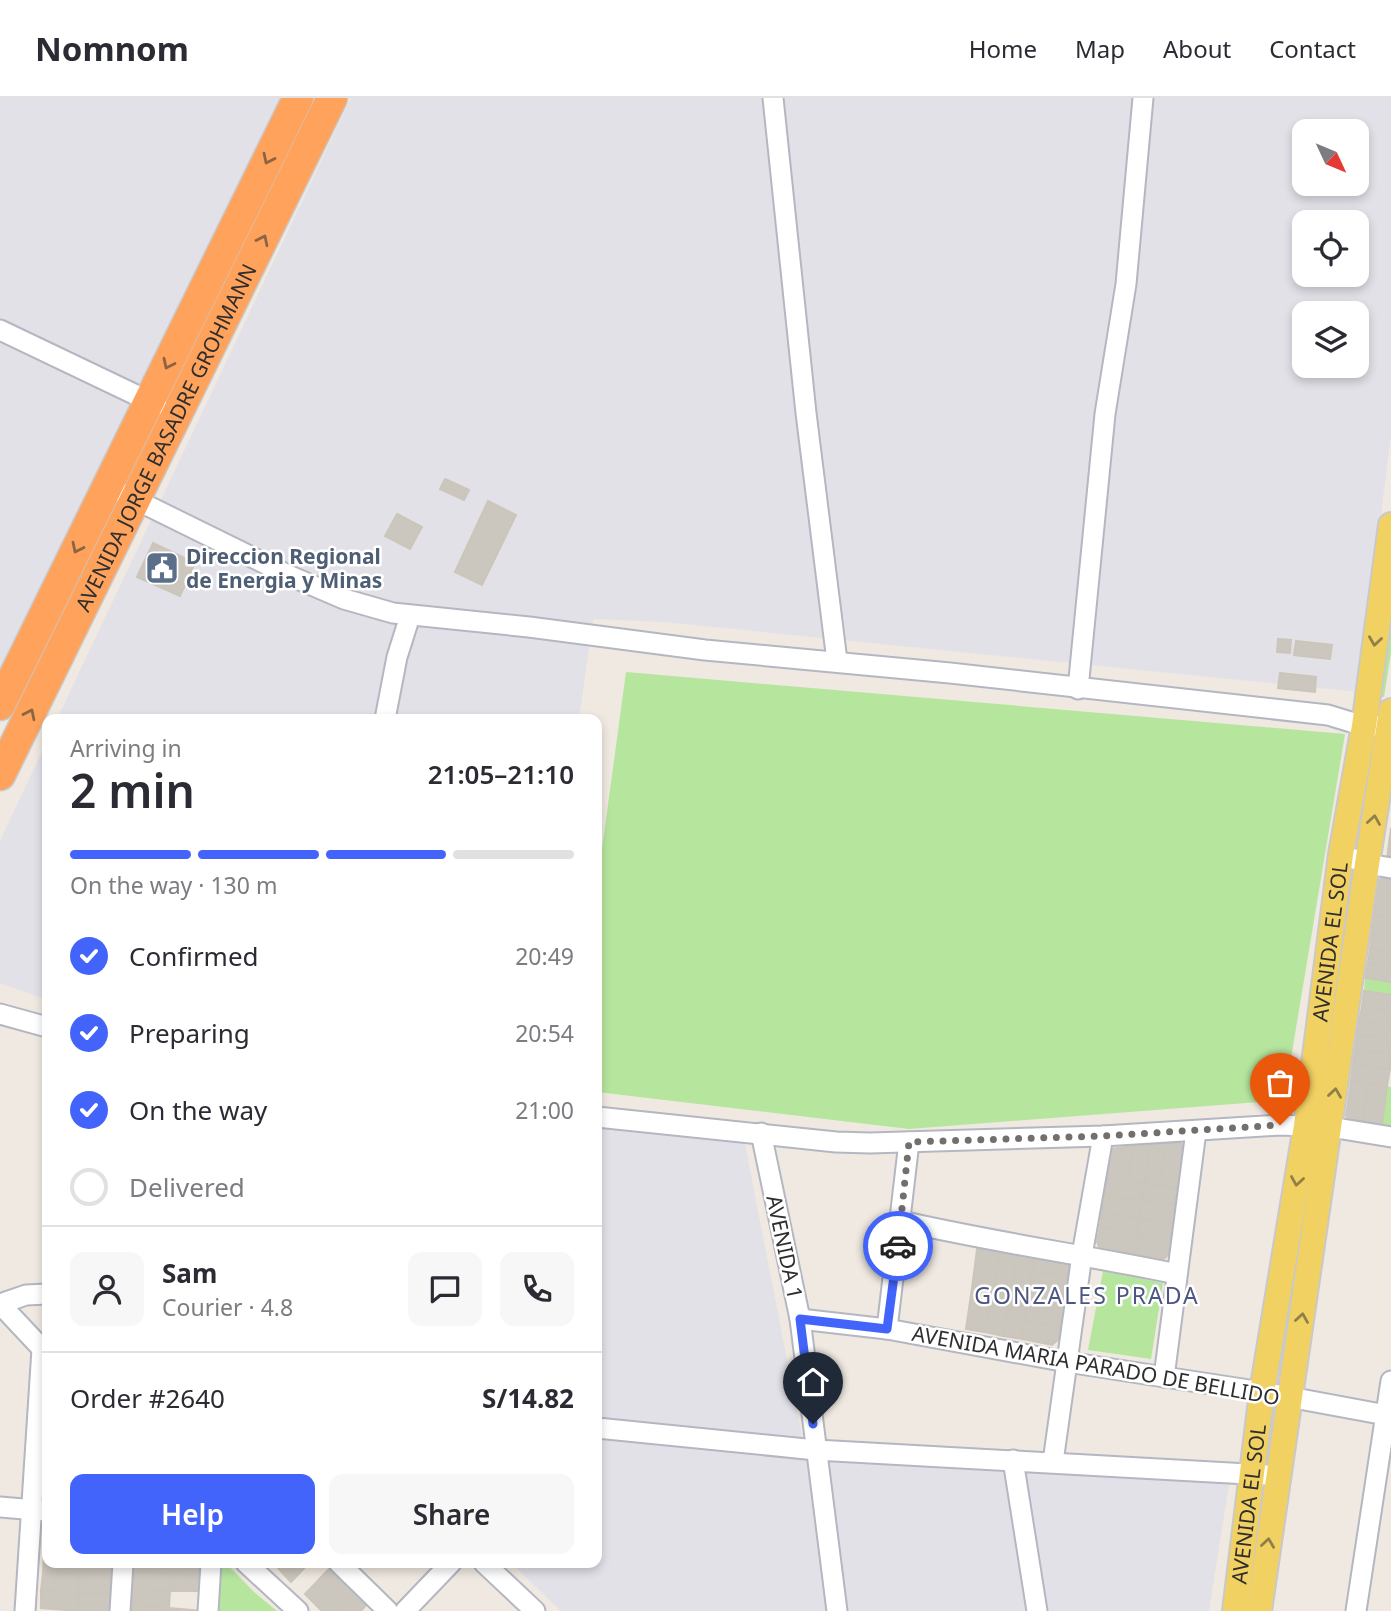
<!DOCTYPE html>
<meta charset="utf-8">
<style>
:root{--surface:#fff;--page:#f7f7f7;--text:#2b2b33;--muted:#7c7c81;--line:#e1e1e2;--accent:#4264fb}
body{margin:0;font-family:"Noto Sans",sans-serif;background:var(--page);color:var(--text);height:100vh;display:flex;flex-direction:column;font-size:26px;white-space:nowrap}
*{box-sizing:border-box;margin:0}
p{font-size:23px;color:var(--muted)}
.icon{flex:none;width:38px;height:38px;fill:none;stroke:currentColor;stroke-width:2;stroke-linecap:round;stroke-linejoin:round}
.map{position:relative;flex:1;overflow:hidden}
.drawer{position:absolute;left:42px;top:616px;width:560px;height:854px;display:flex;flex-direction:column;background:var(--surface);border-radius:14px;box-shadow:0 4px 10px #0003}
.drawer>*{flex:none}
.needle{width:46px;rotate:134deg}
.fabs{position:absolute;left:1292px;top:21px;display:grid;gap:14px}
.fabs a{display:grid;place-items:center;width:77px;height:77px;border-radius:14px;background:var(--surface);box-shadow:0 4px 10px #0003;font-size:35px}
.pin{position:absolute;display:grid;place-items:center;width:60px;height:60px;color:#fff;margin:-72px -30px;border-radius:50% 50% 50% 0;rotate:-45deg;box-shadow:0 0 7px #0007}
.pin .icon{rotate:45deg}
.courier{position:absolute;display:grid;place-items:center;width:70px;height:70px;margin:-35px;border:5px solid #4264fb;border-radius:50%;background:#fff;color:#222;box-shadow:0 2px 9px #0007}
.overview em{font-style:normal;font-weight:600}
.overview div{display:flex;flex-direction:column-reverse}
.overview{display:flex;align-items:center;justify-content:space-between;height:119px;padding:0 28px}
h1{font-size:46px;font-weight:600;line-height:52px}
.bar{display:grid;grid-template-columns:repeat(4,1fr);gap:10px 7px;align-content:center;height:84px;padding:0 28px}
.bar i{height:9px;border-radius:5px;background:var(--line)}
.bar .selected{background:var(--accent)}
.bar p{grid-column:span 4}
.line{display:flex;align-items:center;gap:18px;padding:0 28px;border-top:2px solid var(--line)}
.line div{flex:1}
.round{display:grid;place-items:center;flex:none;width:74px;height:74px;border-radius:14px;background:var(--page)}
ol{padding:0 28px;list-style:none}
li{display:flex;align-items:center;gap:21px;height:77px}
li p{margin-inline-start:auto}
li .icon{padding:7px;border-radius:50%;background:var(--accent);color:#fff;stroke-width:4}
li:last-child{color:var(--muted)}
li i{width:38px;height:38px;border:4px solid var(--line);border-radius:50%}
.cta{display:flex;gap:14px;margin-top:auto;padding:14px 28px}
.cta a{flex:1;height:80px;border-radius:14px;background:var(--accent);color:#fff;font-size:28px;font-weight:600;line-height:80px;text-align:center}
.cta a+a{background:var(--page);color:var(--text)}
header{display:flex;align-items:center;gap:42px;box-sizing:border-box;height:98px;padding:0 35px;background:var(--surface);border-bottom:2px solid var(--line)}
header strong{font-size:33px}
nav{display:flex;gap:38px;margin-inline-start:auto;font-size:24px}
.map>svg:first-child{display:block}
</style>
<header>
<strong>Nomnom</strong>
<nav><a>Home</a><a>Map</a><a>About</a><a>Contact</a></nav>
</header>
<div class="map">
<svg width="1391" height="1513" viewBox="0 0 1391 1513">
<rect width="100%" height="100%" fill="#efe9e1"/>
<g fill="#e3e1e8" fill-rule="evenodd">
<polygon points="0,0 282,0 0,588"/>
<path d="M 351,0 L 1391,0 L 1391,338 L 1358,594 L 664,524 L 593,521 L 579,621 L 57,621 ZM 1304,33 L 1356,33 L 1356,86 L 1304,86 ZM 1304,124 L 1356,124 L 1356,177 L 1304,177 ZM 1304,215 L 1356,215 L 1356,268 L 1304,268 Z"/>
<polygon points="47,643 47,902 0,885 0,743"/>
<polygon points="597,1024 744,1041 806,1359 1230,1380 1209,1513 561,1513 511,1465 597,1465"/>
</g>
<g fill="#b6e59e">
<polygon points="1391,517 1391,555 1384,599 1372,597"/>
<polygon points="626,574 1345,636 1284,1002 909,1031 597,994 597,788"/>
<polygon points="1365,880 1391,884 1391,897 1364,893"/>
<polygon points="1387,988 1391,989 1391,1028 1382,1027"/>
<polygon points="1103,1173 1163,1185 1151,1261 1088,1252"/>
<polygon points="216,1465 226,1465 254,1494 277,1513 212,1513"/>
</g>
<g fill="#cbc7bf" stroke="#cbc5ba" stroke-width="2">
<polygon points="445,381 469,392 464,402 440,391"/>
<polygon points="488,403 516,417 482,487 455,474"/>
<polygon points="397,416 422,429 410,451 385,438"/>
<polygon points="153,445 195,465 180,498 137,479"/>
<polygon points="1278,541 1291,542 1290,555 1277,554"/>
<polygon points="1296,543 1332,547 1330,561 1294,557"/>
<polygon points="1280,575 1316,579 1315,594 1278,590"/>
<polygon points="1391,730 1391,765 1387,761"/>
<polygon points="1387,778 1391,778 1391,819 1374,817 1379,782"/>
<polygon points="1374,817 1391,819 1391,837 1372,835"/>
<polygon points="1372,835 1391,837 1391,854 1370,851"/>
<polygon points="1370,851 1391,854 1391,869 1368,865"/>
<polygon points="1368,865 1391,869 1391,884 1365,880"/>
<polygon points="1364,893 1391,897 1391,913 1362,909"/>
<polygon points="1362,909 1391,913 1391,927 1359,923"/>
<polygon points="1359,923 1391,927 1391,941 1357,937"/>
<polygon points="1357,937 1391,941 1391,956 1355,952"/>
<polygon points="1355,952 1391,956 1390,971 1353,966"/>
<polygon points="1353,966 1390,971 1387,988 1351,983"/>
<polygon points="1351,983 1369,986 1363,1023 1350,1022 1346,1018"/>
<polygon points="1369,986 1387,988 1382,1027 1363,1023"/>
<polygon points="1179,1044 1184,1048 1178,1091 1159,1087 1166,1045"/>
<polygon points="1166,1045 1159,1087 1145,1085 1150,1047"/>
<polygon points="1150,1047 1145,1085 1128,1083 1132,1048"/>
<polygon points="1132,1048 1128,1083 1107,1079 1111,1051"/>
<polygon points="1107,1079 1145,1085 1142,1102 1104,1098"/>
<polygon points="1145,1085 1178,1091 1176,1107 1142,1102"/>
<polygon points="1104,1098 1142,1102 1139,1121 1102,1114"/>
<polygon points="1142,1102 1176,1107 1173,1125 1139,1121"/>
<polygon points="1102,1114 1139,1121 1138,1138 1100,1128"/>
<polygon points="1139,1121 1173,1125 1171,1142 1138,1138"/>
<polygon points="1100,1128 1138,1138 1135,1156 1100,1151 1097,1144"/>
<polygon points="1138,1138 1171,1142 1169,1156 1164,1161 1135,1156"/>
<polygon points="978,1144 1002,1148 993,1193 972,1190"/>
<polygon points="1002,1148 1019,1151 1011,1196 993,1193"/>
<polygon points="1019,1151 1035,1153 1028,1199 1011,1196"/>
<polygon points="1035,1153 1070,1165 1068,1178 1032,1173"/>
<polygon points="1032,1173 1068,1178 1066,1196 1030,1191"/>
<polygon points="972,1190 993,1193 985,1234 966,1231"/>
<polygon points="1030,1191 1066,1196 1064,1211 1027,1206"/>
<polygon points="993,1193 1011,1196 1003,1238 985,1234"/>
<polygon points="1011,1196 1028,1199 1022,1241 1003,1238"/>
<polygon points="1027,1206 1064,1211 1061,1229 1024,1223"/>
<polygon points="1024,1223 1061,1229 1059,1241 1052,1247 1022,1241"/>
<polygon points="45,1422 47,1422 47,1455 44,1455"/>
<polygon points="44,1455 47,1455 47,1465 81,1465 80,1476 43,1475"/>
<polygon points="81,1465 114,1465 113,1477 80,1476"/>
<polygon points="134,1465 171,1465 171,1476 133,1473"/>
<polygon points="171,1465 206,1465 205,1479 171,1476"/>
<polygon points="283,1465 309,1465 291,1484 278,1470"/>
<polygon points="329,1471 342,1484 317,1508 305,1496"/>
<polygon points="133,1473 171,1476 170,1493 133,1491"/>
<polygon points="43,1475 80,1476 79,1495 41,1492"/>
<polygon points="80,1476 113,1477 112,1496 79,1495"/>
<polygon points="171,1476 205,1479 205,1493 170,1493"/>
<polygon points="342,1484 354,1494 336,1513 322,1513 317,1508"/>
<polygon points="133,1491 170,1493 169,1510 133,1507"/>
<polygon points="41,1492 79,1495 78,1513 41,1510"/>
<polygon points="354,1494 367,1506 361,1513 336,1513"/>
<polygon points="79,1495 112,1496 111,1513 78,1513"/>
<polygon points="133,1507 169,1510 169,1513 132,1513"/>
<polygon points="169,1510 203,1513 169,1513"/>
</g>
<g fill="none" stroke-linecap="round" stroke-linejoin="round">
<defs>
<g id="minor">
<polyline points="773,0 806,315 837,563"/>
<polyline points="0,232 157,307"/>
<polyline points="124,396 288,477 344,501 393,515 529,529 705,552 950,575 1328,617 1364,628 1377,628"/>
<polyline points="1078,591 1105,316 1126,186 1143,0"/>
<polyline points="385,621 397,559 410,518"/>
<polyline points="1341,756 1367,766 1391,770"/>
<polyline points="0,916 47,929"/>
<polyline points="597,1019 836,1044 870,1045 1103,1038 1280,1027 1330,1029 1391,1039"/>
<polyline points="761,1035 800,1221 837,1513"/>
<path d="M 901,1123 C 992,1144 1085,1157 1177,1176"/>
<polyline points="0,1206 47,1256"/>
<polyline points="0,1206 26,1197 47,1196"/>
<polyline points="800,1221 887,1231 1067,1264 1262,1294 1391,1318"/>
<polyline points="887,1231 909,1044"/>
<polyline points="1164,1279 1196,1033"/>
<polyline points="597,1330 816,1352 1266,1377"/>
<polyline points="1013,1362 1037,1513"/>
<polyline points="1053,1364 1082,1157 1103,1038"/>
<polyline points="0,1409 47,1413"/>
<polyline points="246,1465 298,1513"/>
<polyline points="339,1465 388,1513"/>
<polyline points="484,1465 535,1513"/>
<polyline points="25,1513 42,1251"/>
<polyline points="120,1513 123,1465"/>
<polyline points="208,1513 211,1465"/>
<polyline points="405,1513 451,1465"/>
<polyline points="1356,1513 1391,1283"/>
</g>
<g id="major">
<path id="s1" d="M 1235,1513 L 1262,1294 L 1306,1028 L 1341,756 L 1364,628 L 1391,427"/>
<polyline points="1259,1513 1367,766 1391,613"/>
</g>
<g id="highway">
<polyline points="0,607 298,0"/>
<path id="s2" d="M 0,677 L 332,0"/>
</g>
</defs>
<use href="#minor" stroke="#b4b7c1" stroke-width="23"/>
<use href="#major" stroke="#c9c9c9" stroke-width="28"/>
<use href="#highway" stroke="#c9c9c9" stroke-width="33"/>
<use href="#minor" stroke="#fff" stroke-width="19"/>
<use href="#major" stroke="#f2d163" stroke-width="24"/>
<use href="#highway" stroke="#ffa35c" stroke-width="30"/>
</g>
<defs><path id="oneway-chevron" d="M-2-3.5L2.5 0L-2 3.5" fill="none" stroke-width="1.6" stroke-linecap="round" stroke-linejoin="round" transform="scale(1.75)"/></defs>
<g stroke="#8c6343">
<use href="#oneway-chevron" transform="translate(268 61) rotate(116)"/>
<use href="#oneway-chevron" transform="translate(263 142) rotate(-64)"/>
<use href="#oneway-chevron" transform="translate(168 266) rotate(116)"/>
<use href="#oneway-chevron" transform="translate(77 450) rotate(116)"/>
<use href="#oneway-chevron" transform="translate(30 616) rotate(-64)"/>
</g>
<g stroke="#908048">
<use href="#oneway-chevron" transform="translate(1375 543) rotate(98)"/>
<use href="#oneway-chevron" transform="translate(1374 722) rotate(-81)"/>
<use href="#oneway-chevron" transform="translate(1335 995) rotate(-82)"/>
<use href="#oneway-chevron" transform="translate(1297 1083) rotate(99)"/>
<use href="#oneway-chevron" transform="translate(1302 1220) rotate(-81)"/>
<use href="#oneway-chevron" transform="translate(1268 1445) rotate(-82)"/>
</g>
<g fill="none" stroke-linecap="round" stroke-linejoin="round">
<polyline stroke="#726f6d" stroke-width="7" stroke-dasharray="0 12.6" points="898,1148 909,1044 1103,1038 1280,1027"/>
<polyline stroke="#4264fb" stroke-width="9" points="813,1326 800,1221 887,1231 898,1148"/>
</g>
<defs>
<symbol id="civic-square" viewBox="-11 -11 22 22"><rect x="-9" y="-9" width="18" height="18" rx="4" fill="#5c6f8a" stroke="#fff"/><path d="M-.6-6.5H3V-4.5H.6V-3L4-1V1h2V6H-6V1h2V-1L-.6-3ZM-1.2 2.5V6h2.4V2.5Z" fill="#fff"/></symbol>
</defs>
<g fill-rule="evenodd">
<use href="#civic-square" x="143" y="451" width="38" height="38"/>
</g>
<g text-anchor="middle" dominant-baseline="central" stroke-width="5" stroke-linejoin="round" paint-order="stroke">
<g font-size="21" fill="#2e2e2e" stroke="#fff">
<text stroke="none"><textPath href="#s2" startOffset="376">AVENIDA JORGE BASADRE GROHMANN</textPath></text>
<text stroke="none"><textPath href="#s1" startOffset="676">AVENIDA EL SOL</textPath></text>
<text transform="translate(785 1149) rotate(78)">AVENIDA 1</text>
<text transform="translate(1096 1267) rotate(10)">AVENIDA MARIA PARADO DE BELLIDO</text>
<text stroke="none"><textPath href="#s1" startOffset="108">AVENIDA EL SOL</textPath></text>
</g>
<g font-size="21" font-weight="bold" fill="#4e5e75" stroke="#fff" text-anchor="start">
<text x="186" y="458">Direccion Regional<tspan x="186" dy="24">de Energia y Minas</tspan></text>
</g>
<g font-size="23" letter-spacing="2" fill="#4d5680" stroke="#fff">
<text x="1087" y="1197">GONZALES PRADA</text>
</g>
</g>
</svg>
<div class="fabs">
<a><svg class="needle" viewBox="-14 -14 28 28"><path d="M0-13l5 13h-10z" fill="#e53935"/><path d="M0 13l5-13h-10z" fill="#7c7c81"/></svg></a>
<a><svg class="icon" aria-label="locate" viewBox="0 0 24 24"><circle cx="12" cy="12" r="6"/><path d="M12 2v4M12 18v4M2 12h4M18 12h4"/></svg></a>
<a><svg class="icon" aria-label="layers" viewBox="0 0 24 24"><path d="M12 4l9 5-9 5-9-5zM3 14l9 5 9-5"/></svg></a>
</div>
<div class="pin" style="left:1280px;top:1027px;background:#ea580c"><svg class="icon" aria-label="bag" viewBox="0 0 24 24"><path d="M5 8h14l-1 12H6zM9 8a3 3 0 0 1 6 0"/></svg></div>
<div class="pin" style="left:813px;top:1326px;background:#1f2937"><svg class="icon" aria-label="home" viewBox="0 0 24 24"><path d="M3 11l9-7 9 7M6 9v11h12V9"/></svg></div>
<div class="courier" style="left:898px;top:1148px"><svg class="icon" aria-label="car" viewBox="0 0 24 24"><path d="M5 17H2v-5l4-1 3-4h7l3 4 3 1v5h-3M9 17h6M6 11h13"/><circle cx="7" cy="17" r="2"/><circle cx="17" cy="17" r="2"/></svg></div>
<section class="drawer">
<div class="overview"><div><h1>2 min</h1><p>Arriving in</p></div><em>21:05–21:10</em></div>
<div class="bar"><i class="selected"></i><i class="selected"></i><i class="selected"></i><i></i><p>On the way · 130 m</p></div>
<ol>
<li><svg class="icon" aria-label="check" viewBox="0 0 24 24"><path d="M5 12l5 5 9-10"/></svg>Confirmed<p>20:49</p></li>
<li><svg class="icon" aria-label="check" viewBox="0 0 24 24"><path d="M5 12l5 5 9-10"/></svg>Preparing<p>20:54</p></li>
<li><svg class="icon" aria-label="check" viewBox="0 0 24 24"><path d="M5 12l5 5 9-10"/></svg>On the way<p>21:00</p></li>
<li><i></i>Delivered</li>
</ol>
<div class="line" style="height:126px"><a class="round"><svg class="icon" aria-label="person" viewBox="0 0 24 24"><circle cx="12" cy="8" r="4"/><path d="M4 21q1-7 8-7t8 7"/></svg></a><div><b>Sam</b><p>Courier · 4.8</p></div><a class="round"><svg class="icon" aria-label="chat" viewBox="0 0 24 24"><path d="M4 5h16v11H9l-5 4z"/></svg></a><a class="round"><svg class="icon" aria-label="phone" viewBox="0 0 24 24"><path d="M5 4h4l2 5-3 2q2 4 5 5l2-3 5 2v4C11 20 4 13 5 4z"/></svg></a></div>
<div class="line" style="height:91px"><div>Order #2640</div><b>S/14.82</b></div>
<div class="cta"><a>Help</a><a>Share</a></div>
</section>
</div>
